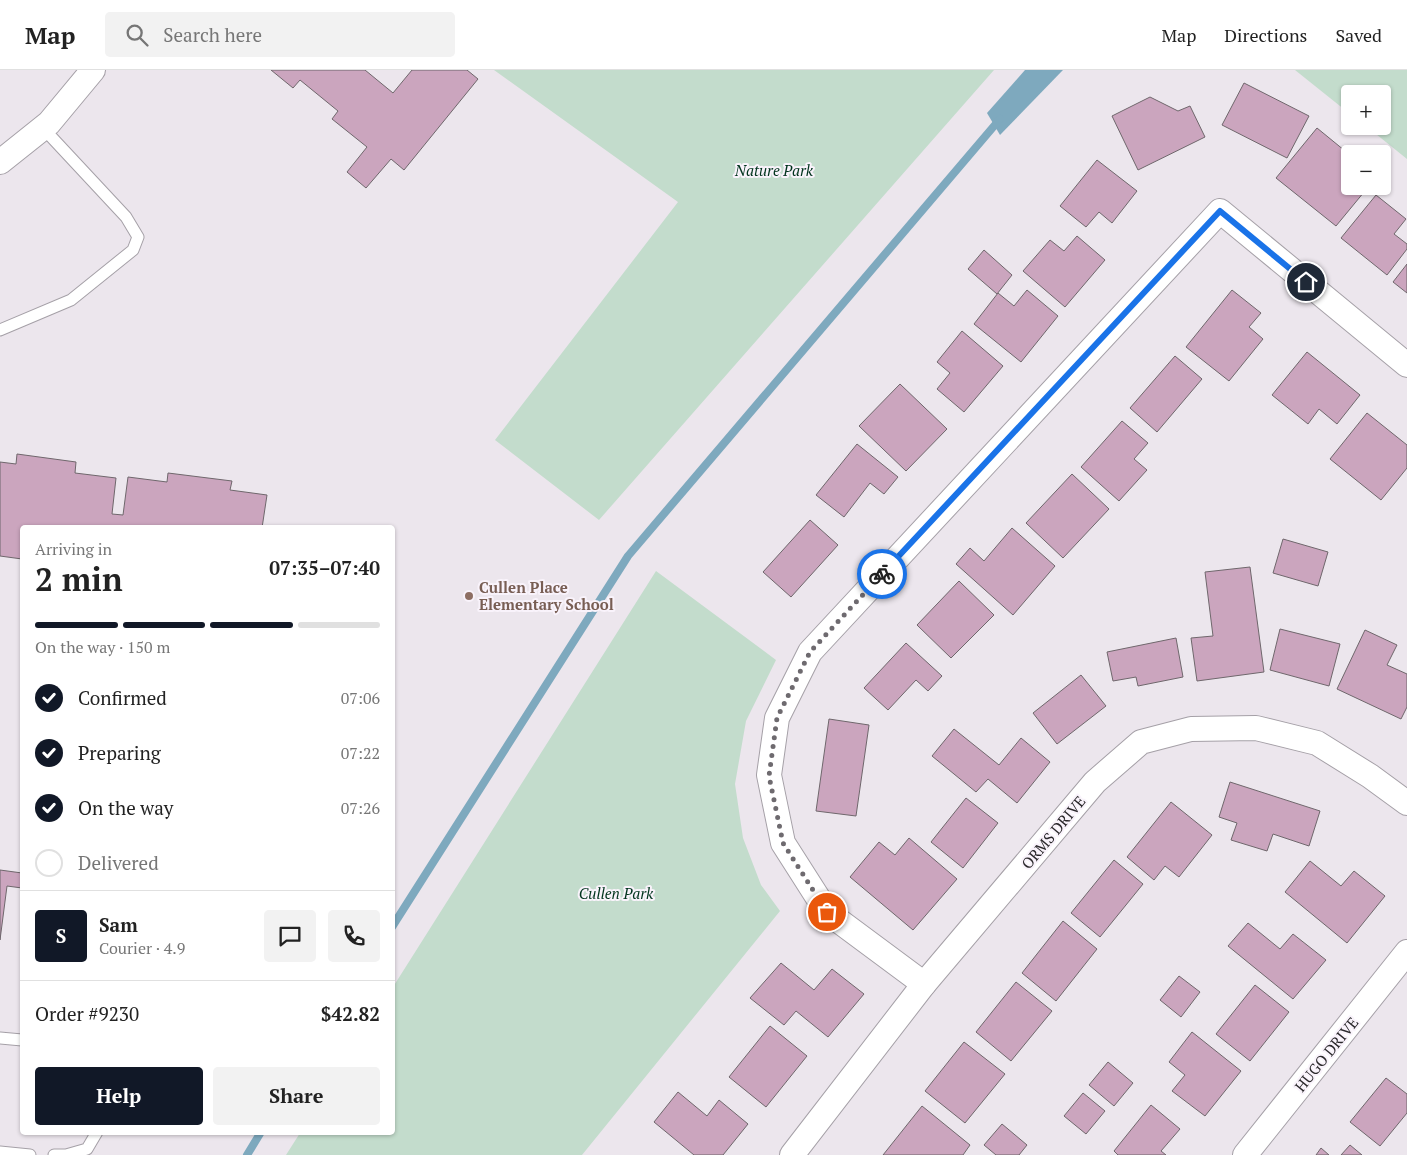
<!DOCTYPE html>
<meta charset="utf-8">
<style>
:root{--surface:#fff;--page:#f2f2f2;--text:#222;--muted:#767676;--line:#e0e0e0;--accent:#111827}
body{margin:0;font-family:"PT Serif",serif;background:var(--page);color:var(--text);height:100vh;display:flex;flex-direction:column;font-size:19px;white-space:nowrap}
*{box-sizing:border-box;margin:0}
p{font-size:16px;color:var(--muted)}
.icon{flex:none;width:28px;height:28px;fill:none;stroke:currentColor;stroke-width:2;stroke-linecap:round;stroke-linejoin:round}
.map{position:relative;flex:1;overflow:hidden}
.side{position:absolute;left:20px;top:455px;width:375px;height:610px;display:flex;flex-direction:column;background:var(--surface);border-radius:5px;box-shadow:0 1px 4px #0004}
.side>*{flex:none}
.tools{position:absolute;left:1341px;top:15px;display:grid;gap:10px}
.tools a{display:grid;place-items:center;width:50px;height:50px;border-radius:5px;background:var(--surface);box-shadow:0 1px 4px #0004;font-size:25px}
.pin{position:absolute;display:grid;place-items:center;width:42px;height:42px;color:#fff;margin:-21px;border:2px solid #fff;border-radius:50%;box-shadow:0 1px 5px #0007}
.courier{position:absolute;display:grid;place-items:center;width:50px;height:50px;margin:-25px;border:4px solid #1a73e8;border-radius:50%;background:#fff;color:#222;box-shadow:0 1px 6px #0007}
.summary em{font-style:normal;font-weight:800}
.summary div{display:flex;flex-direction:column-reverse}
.summary{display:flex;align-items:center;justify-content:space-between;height:85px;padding:0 15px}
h1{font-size:32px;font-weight:800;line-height:38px}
.bar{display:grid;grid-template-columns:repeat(4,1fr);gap:8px 5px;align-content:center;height:60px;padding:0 15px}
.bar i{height:6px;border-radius:4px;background:var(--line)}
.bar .active{background:var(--accent)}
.bar p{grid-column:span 4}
.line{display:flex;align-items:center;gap:12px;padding:0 15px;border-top:1px solid var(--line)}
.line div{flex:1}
.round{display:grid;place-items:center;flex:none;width:52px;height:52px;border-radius:5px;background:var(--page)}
ol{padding:0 15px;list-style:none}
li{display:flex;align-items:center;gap:15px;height:55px}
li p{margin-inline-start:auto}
li .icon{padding:5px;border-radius:50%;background:var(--accent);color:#fff;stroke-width:4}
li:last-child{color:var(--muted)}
li i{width:28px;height:28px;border:2px solid var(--line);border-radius:50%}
.action{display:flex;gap:10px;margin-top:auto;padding:10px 15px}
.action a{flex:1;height:58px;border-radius:5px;background:var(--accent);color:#fff;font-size:20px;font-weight:800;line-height:58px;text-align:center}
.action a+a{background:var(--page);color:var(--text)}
header{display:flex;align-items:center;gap:30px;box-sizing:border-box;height:70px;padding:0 25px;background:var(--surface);border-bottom:1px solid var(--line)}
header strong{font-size:24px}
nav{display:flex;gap:28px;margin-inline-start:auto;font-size:18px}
.search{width:350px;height:45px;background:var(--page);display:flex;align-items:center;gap:12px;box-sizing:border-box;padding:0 18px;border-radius:5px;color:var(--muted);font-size:19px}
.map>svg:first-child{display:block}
</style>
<header>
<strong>Map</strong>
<div class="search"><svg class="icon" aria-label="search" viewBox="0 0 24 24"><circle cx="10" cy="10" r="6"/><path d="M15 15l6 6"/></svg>Search here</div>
<nav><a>Map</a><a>Directions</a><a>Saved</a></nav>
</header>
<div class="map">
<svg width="1407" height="1085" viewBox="0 0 1407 1085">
<rect width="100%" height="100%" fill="#ece6ed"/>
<g fill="#c3dccc">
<polygon points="494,0 994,0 599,450 495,370 678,132"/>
<polygon points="1295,0 1407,0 1407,89 1366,56 1382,56 1382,24 1350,24 1350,44"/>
<polygon points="656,501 776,590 746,651 735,714 743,768 761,815 780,841 582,1085 286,1085 300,1063 392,1062 393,917"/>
</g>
<polygon fill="#7ea9be" points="1025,0 1063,0 1000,65 987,43"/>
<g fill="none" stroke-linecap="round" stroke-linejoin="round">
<g stroke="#7ea9be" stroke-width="8">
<polyline points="392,857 628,486 1000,49"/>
<polyline points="247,1085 261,1062"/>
</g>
</g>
<g fill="#cba5be" stroke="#6f676c">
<polygon points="271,0 365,0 393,23 412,0 467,0 478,9 404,100 391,89 366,118 347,102 367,77 332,49 338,41 300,10 293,18"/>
<polygon points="1244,13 1309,46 1287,88 1222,55"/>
<polygon points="1150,27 1178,41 1190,36 1205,67 1138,100 1112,46"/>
<polygon points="1317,58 1350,85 1350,116 1369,116 1336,156 1276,108"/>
<polygon points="1097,90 1137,121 1112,153 1099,142 1086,157 1060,136"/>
<polygon points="1376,125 1406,149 1394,164 1407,174 1407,179 1387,205 1341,168"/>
<polygon points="1077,166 1105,190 1065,237 1023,201 1050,170 1064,181"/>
<polygon points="984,180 1012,205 997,224 968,199"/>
<polygon points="1407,194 1407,223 1393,212"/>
<polygon points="1027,220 1058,246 1021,292 974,254 998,223 1014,236"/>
<polygon points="1232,220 1261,243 1249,257 1263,269 1229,311 1186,277"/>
<polygon points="962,261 1003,296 964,342 937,319 950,303 937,292"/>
<polygon points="1307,282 1360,325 1337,354 1319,339 1308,354 1272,325"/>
<polygon points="1175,286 1202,309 1157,362 1130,338"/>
<polygon points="900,314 947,359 906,401 859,356"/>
<polygon points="1367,343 1407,375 1407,398 1381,430 1330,389"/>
<polygon points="1122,351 1148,373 1134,389 1147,400 1119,431 1081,397"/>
<polygon points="857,374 898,407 884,424 870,413 844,447 816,425"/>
<polygon points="17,384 76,392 75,403 116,408 112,444 123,445 128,407 167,412 168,403 232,411 230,420 267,425 262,458 22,458 22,489 0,486 0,392 16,394"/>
<polygon points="1072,404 1109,439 1063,488 1026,453"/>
<polygon points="810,450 838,475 791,527 763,502"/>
<polygon points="1012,458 1055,496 1013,545 956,494 970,478 984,491"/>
<polygon points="1283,469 1328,482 1318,516 1273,503"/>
<polygon points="1250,497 1264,602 1197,611 1191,568 1213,566 1205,502"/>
<polygon points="959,511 994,545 951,588 917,555"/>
<polygon points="1280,559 1340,574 1329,616 1270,600"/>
<polygon points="1365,560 1397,575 1387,595 1407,604 1407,637 1401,649 1337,619"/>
<polygon points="1176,568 1183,607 1138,616 1136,607 1113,611 1107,582"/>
<polygon points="906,573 942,606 928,621 916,610 888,640 864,618"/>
<polygon points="1081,605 1106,636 1057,674 1033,643"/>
<polygon points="829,649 869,655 856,746 816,741"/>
<polygon points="954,659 999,695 1021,668 1050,692 1017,733 988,709 976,722 932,686"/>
<polygon points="1230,712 1320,741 1309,776 1273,764 1267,781 1231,770 1237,753 1219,747"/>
<polygon points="966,728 998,753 963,798 931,772"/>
<polygon points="1171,732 1212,765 1179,807 1165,796 1154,810 1127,787"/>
<polygon points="909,768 957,809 913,860 850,807 879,772 895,785"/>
<polygon points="1114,790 1143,814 1100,867 1071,843"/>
<polygon points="1310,791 1341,816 1354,801 1385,826 1347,873 1285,822"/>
<polygon points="0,800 22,803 22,818 7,816 0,870"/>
<polygon points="1063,851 1097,879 1056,931 1022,903"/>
<polygon points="1248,853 1280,879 1293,864 1326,890 1293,929 1228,876"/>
<polygon points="781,893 814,920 832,899 864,924 828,967 796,941 784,955 750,928"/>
<polygon points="1179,906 1200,922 1181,947 1160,930"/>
<polygon points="1016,912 1052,941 1011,991 976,962"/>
<polygon points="1255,915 1289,942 1250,991 1216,964"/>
<polygon points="770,956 807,986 766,1037 729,1007"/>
<polygon points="1192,962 1241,1001 1205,1046 1172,1021 1185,1005 1169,992"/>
<polygon points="964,972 1005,1004 965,1053 925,1021"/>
<polygon points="1108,992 1133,1013 1114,1036 1089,1015"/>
<polygon points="1386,1008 1407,1024 1407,1043 1380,1076 1350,1052"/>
<polygon points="678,1022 707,1046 719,1030 748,1054 723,1085 694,1085 654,1052"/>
<polygon points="1083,1023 1105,1041 1086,1064 1064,1046"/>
<polygon points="1151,1035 1180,1059 1161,1081 1166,1085 1118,1085 1114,1081"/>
<polygon points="922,1036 970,1075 963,1085 883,1085"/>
<polygon points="1002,1054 1027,1075 1019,1085 996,1085 984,1075"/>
<polygon points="1350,1075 1362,1085 1341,1085"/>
<polygon points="1321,1078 1329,1085 1316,1085"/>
</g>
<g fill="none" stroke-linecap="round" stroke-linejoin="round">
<defs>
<g id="service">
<polyline points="0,260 71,230 133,180 138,167 126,147 43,58"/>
<polyline points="0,968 22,970"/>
<polyline points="0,1082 30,1085"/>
<polyline points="54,1085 66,1085 87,1079 97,1062"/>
</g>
<g id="minor">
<polyline points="0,92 49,53 93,0"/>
<polyline points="924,914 827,842 783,773 769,705 777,648 810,582 1220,141 1407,295"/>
<polyline points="792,1085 924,914 1095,712 1141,672 1191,659 1256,658 1317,673 1370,706 1407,733"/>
<polyline points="1245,1085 1407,882"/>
</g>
</defs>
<use href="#service" stroke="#a5a0a7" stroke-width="13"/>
<use href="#minor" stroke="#a5a0a7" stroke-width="26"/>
<use href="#service" stroke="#fff" stroke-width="11"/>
<use href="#minor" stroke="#fff" stroke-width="24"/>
</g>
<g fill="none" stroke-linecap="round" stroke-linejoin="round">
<polyline stroke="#6e6a6f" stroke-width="5" stroke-dasharray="0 9" points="827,842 783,773 769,706 777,648 810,582 882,504"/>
<polyline stroke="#1a73e8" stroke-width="6" points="882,504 1220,141 1306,212"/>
</g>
<circle fill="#8d6e63" stroke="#f9f3fb" stroke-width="2" cx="469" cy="526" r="5"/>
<g text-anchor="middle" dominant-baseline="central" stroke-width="4" stroke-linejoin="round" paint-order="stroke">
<g font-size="15" font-style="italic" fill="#00341d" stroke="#f9f3fb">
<text x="774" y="100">Nature Park</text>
<text x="616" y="823">Cullen Park</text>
</g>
<g font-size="15" font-weight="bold" fill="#785e54" stroke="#f9f3fb" text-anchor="start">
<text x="479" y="517">Cullen Place<tspan x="479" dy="17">Elementary School</tspan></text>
</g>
<g font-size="15" fill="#2a282b" stroke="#f9f3fb">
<text transform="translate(1053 762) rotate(-50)">ORMS DRIVE</text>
<text transform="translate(1326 984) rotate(-51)">HUGO DRIVE</text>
</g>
</g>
</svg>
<div class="tools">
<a>+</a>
<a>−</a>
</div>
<div class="pin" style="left:827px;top:842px;background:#ea580c"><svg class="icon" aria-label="bag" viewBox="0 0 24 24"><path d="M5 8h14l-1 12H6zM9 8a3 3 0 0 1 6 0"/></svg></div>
<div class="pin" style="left:1306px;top:212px;background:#1f2937"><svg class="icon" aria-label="home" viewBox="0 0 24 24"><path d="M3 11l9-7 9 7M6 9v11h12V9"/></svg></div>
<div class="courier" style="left:882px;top:504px"><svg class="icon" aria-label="bike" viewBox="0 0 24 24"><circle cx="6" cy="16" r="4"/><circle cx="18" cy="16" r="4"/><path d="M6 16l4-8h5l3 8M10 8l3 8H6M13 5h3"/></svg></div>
<section class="side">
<div class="summary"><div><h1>2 min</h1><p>Arriving in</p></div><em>07:35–07:40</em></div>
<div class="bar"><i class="active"></i><i class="active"></i><i class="active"></i><i></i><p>On the way · 150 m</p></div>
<ol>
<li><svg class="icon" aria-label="check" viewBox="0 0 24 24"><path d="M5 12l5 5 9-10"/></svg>Confirmed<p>07:06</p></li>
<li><svg class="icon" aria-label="check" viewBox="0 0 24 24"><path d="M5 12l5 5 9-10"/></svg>Preparing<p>07:22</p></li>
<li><svg class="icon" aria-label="check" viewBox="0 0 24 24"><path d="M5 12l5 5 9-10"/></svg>On the way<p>07:26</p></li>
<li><i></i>Delivered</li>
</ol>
<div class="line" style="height:90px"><b class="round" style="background:var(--accent);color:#fff">S</b><div><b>Sam</b><p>Courier · 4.9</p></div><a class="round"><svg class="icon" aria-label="chat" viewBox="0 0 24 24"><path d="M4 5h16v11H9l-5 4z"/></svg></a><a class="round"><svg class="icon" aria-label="phone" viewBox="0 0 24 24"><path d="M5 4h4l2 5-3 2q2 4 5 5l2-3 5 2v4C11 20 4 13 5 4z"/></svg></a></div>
<div class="line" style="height:65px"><div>Order #9230</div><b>$42.82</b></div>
<div class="action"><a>Help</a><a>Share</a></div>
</section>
</div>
